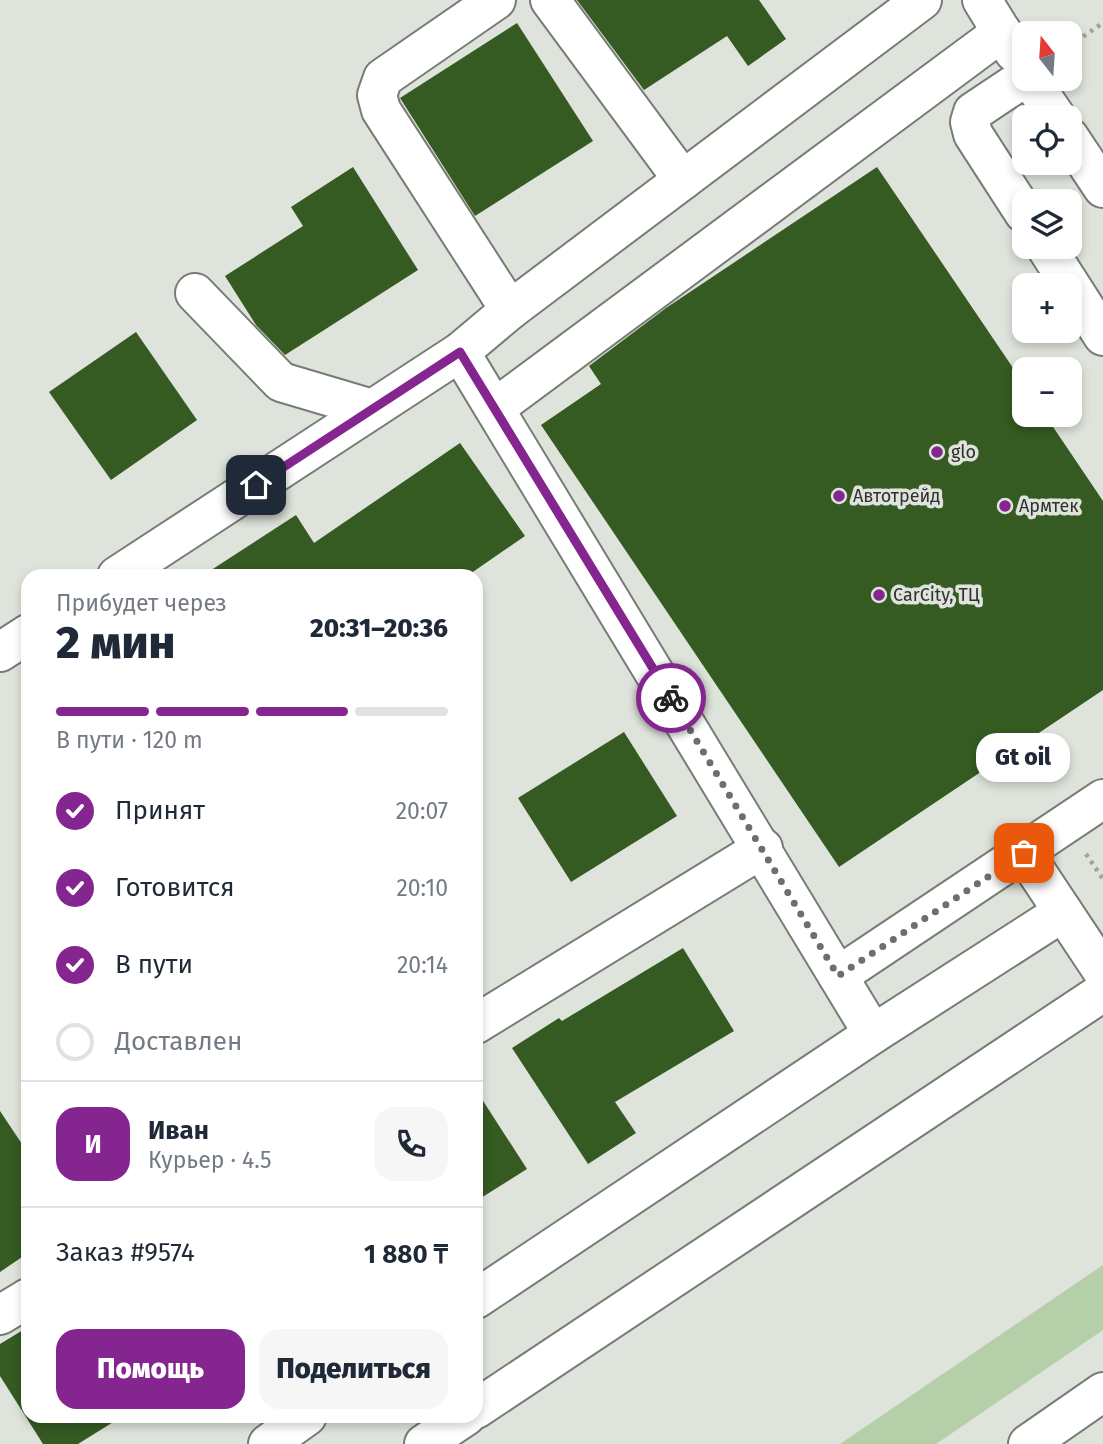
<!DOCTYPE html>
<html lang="ru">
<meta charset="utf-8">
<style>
:root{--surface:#fff;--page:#f6f6f7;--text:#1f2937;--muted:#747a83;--line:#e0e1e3;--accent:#85258f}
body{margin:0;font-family:"Fira Sans",sans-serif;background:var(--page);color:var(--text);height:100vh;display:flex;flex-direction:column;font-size:26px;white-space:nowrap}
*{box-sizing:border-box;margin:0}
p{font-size:23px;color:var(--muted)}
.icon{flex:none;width:38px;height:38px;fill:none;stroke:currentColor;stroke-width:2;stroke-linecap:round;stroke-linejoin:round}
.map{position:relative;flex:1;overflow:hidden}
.side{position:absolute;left:21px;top:569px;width:462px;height:854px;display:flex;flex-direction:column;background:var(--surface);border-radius:21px;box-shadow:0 4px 10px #0003}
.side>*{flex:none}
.needle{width:46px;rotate:343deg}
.buttons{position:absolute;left:1012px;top:21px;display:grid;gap:14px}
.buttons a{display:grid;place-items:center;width:70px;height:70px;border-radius:14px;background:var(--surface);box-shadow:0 4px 10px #0003;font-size:35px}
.pin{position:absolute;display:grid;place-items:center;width:60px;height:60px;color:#fff;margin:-30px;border-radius:14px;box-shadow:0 4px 10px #0006}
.courier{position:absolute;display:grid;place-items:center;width:70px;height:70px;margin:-35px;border:5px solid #85258f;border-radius:50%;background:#fff;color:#222;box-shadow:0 2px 9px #0007}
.bubble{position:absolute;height:49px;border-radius:21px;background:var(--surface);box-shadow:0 4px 10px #0003;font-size:23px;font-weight:800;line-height:49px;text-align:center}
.overview em{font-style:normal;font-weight:800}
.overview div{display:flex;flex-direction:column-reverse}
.overview{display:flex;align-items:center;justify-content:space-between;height:119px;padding:0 35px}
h1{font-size:46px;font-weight:800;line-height:52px}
.bar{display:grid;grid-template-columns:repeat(4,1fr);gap:10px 7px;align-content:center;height:84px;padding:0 35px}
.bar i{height:9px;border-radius:5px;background:var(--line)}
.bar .on{background:var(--accent)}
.bar p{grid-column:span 4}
.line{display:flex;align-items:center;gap:18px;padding:0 35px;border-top:2px solid var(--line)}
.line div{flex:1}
.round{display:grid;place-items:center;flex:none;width:74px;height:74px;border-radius:21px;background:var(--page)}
ol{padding:0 35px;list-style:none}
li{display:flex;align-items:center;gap:21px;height:77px}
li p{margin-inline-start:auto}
li .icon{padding:7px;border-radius:50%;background:var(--accent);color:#fff;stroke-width:4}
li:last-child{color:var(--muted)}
li i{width:38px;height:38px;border:4px solid var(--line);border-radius:50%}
.button{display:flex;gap:14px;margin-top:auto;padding:14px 35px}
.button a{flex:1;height:80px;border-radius:21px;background:var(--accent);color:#fff;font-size:28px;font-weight:800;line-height:80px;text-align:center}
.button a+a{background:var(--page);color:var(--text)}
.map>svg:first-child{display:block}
</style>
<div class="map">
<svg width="1103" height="1444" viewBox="0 0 1103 1444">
<rect width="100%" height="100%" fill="#dee3db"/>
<polygon fill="#b5cfa9" points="1103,1265 1103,1330 936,1444 840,1444"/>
<g fill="#355a22">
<polygon points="577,0 759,0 786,39 748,66 727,36 644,90"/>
<polygon points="517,23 593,141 475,216 400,98"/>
<polygon points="353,167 418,270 285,355 256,325 225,276 303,226 291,207"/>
<polygon points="877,167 1024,384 1024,415 1045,415 1103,501 1103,690 839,867 541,425 601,384 589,366 666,308"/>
<polygon points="136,332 197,420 111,480 49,392"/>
<polygon points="460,443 525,536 467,576 202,576 296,515 314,543"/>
<polygon points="624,732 677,816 571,882 518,798"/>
<polygon points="683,948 734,1031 615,1102 636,1133 588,1164 512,1048 559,1018 562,1021"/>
<polygon points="476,1090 527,1169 476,1201"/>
<polygon points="0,1111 28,1153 28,1253 0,1272"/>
<polygon points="28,1327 28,1416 123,1416 78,1444 43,1444 0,1376 0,1344"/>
</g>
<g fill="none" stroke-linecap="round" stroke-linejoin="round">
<defs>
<g id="minor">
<polyline points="550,0 683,180"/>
<polyline points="982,0 1014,52"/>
<polyline points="1024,78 973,112 970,122 973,134 1024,213"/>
<polyline points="1030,79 1056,117"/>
<polyline points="1069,137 1103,188"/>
<polyline points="1046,247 1103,336"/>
<polyline points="195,293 281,382 372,409"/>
<polyline points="510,310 922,0"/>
<polyline points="460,352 873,1034"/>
<polyline points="495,408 1002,32"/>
<polyline points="117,576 460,352 510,310 381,110 377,95 383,78 496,0"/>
<polyline points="0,652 28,634"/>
<polyline points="1024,853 1103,972"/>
<polyline points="838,976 1103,799"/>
<polyline points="476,1024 763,848"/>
<polyline points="476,1299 873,1034 1063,912"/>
<polyline points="0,1315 28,1298"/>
<polyline points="476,1409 1103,992"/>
<polyline points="268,1444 307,1416"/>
<polyline points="424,1444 466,1416"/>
<polyline points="1028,1444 1103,1392"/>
</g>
</defs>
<use href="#minor" stroke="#777c76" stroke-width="42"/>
<g stroke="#a0a49d" stroke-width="4.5" stroke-dasharray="3.5 5" stroke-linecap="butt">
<polyline points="1069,46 1103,23"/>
<polyline points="1086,854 1103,879"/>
</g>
<use href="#minor" stroke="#fff" stroke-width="38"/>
</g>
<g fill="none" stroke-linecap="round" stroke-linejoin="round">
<polyline stroke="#6c6f6b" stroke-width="7" stroke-dasharray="0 12.6" points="671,698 838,976 1024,853"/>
<polyline stroke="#85258f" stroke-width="9" points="256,485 460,352 671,698"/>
</g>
<g fill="#85258f" stroke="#dee3db" stroke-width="2.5">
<circle cx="937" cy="452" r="7"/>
<circle cx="839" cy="496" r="7"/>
<circle cx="1005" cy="506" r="7"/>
<circle cx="879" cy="595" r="7"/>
</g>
<g text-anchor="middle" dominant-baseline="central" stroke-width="7" stroke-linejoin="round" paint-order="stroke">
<g font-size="18" fill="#2f312e" stroke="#dee3db" text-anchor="start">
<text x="951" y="452">glo</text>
<text x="853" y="496">Автотрейд</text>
<text x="1019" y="506">Армтек</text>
<text x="893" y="595">CarCity, ТЦ</text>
</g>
</g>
</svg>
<div class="buttons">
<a><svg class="needle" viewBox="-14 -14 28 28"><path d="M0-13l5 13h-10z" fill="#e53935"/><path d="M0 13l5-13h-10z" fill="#747a83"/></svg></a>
<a><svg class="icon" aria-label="locate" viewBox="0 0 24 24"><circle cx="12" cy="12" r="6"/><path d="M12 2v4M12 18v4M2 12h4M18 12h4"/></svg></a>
<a><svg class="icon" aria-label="layers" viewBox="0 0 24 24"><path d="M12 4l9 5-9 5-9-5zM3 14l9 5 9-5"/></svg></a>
<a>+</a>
<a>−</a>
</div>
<div class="pin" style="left:1024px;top:853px;background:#ea580c"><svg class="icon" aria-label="bag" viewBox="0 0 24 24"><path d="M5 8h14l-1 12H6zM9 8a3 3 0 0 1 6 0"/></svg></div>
<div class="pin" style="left:256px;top:485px;background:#1f2937"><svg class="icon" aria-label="home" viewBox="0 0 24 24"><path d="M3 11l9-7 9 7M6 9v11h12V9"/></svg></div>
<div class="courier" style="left:671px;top:698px"><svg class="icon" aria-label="bike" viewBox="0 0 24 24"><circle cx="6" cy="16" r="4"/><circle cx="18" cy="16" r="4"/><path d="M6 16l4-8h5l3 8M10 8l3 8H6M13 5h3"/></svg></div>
<div class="bubble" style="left:976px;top:733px;width:94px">Gt oil</div>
<section class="side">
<div class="overview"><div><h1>2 мин</h1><p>Прибудет через</p></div><em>20:31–20:36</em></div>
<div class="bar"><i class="on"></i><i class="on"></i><i class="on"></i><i></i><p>В пути · 120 m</p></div>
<ol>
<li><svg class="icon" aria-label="check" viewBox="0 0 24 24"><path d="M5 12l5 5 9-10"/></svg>Принят<p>20:07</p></li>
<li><svg class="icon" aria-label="check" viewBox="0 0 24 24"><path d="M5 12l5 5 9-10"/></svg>Готовится<p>20:10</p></li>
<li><svg class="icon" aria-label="check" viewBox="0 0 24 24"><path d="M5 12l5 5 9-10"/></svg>В пути<p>20:14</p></li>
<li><i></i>Доставлен</li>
</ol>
<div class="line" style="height:126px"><b class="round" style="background:var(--accent);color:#fff">И</b><div><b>Иван</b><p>Курьер · 4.5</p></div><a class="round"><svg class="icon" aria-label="phone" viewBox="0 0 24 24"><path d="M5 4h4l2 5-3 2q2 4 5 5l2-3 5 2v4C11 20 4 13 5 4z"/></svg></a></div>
<div class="line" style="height:91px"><div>Заказ #9574</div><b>1 880 ₸</b></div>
<div class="button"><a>Помощь</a><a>Поделиться</a></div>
</section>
</div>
